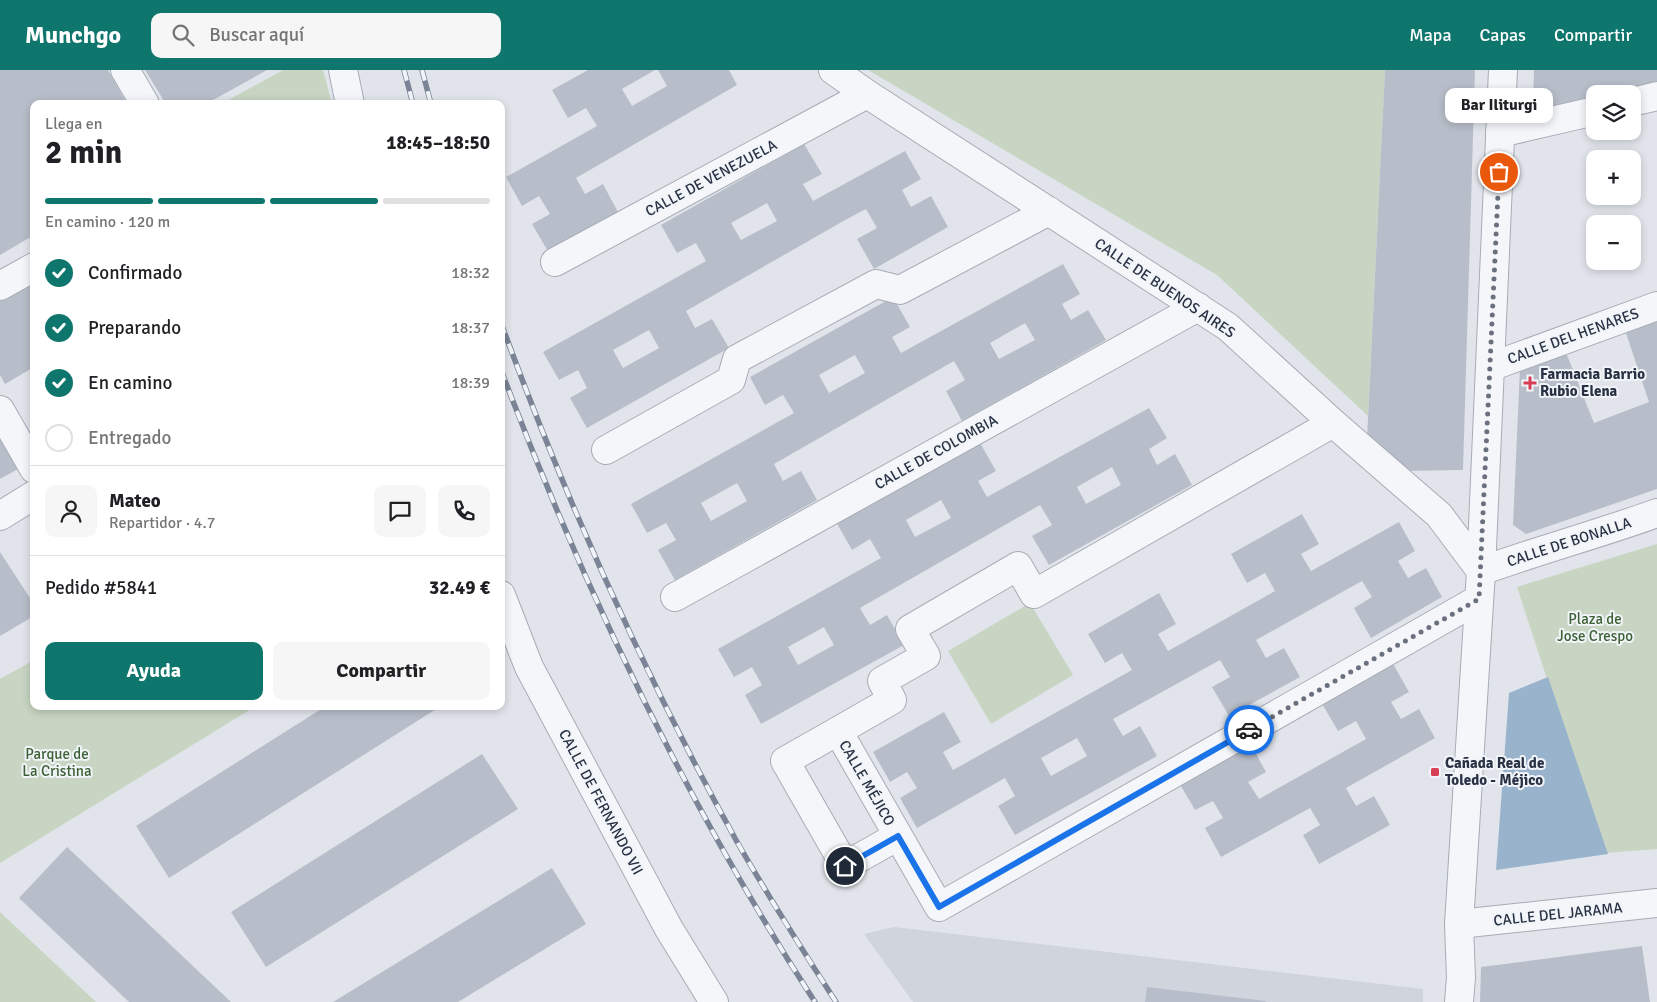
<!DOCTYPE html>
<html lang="es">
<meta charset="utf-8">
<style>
:root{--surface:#fff;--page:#f6f6f6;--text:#202124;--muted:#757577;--line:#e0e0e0;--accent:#0f766e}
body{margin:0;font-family:Signika,sans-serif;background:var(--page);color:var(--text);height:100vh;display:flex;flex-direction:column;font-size:19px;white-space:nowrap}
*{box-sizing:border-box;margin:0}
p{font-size:16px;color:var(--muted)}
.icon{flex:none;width:28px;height:28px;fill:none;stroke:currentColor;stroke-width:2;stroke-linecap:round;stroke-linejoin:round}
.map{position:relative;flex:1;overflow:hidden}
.panel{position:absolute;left:30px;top:30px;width:475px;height:610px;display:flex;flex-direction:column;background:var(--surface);border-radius:10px;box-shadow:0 2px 8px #0003}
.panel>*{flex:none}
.buttons{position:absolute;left:1586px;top:15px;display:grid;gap:10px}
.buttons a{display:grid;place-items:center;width:55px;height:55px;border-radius:10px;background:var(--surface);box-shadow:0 2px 8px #0003;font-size:25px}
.pin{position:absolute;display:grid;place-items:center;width:42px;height:42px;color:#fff;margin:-21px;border:2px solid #fff;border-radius:50%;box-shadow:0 1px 5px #0007}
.courier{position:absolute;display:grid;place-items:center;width:50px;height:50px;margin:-25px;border:4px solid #1a73e8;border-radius:50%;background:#fff;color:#222;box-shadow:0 1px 6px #0007}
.bubble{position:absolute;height:35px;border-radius:10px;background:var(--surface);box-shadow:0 2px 8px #0003;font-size:16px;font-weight:700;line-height:35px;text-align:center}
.headline em{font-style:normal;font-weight:700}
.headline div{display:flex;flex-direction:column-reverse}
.headline{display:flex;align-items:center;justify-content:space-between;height:85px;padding:0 15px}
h1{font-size:32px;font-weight:700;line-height:38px}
.bar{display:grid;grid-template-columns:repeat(4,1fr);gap:8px 5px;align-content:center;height:60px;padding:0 15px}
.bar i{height:6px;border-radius:4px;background:var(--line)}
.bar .on{background:var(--accent)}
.bar p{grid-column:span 4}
.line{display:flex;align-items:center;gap:12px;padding:0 15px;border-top:1px solid var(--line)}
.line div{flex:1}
.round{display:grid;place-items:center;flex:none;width:52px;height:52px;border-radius:10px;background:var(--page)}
ol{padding:0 15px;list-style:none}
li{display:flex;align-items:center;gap:15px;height:55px}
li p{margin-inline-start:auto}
li .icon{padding:5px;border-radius:50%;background:var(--accent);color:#fff;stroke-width:4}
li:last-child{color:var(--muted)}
li i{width:28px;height:28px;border:2px solid var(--line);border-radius:50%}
.primary-button{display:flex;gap:10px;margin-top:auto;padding:10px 15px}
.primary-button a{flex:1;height:58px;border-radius:10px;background:var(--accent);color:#fff;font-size:20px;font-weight:700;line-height:58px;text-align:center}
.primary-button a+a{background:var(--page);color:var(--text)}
header{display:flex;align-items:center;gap:30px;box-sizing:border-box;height:70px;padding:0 25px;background:var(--accent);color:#fff}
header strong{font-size:24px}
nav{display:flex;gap:28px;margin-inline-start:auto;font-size:18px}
.search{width:350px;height:45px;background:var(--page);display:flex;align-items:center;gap:12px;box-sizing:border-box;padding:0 18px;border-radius:10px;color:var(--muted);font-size:19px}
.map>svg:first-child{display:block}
</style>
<header>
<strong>Munchgo</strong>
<div class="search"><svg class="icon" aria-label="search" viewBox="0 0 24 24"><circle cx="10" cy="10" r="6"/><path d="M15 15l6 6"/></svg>Buscar aquí</div>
<nav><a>Mapa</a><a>Capas</a><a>Compartir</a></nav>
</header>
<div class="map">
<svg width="1657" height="932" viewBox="0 0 1657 932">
<rect width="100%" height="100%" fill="#e1e5eb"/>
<polygon fill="#cfd4dd" points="894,857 1423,919 1423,932 913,932 864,864"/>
<g fill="#c7d5c2">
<polygon points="283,0 323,0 332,34 221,34"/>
<polygon points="868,0 1385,0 1368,346 1217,205"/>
<polygon points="1657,474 1657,779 1604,783 1517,517"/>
<polygon points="1030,533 1073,605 991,654 948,581"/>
<polygon points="34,590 34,636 256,636 0,793 0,609"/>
<polygon points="0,842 96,932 0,932"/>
</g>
<polygon fill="#9ab3cd" points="1548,607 1608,784 1496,800 1509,623"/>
<g fill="#b8bec9" fill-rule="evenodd">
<polygon points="0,0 108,0 127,34 34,34 34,165 0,185"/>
<polygon points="145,0 267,0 206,34 166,34"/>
<polygon points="588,0 655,0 622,19 632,36 667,16 658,0 729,0 737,15 576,108 585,124 603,114 619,144 549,183 532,154 550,144 539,126 522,136 506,107 597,56 586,38 568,48 552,20"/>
<polygon points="1385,0 1475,0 1463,400 1401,401 1367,369"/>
<polygon points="1534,0 1657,0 1657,14 1613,24 1595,24 1595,28 1543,40 1533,33"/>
<path d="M 804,74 L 822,104 L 803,114 L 813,131 L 905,81 L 921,109 L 902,120 L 911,137 L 931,126 L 948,157 L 874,199 L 857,169 L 877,158 L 866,139 L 847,149 L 686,241 L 695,258 L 712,249 L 729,278 L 587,358 L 570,328 L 587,318 L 578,300 L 559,310 L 543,282 L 706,191 L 696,173 L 677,183 L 661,155 ZM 767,133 L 777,151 L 741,170 L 731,153 ZM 649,260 L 659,278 L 623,298 L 613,280 Z"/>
<path d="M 1063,194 L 1080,224 L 1062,234 L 1071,250 L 1088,240 L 1106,270 L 962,351 L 946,321 L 965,310 L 954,291 L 774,394 L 783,411 L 801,401 L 817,430 L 675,510 L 658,480 L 676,470 L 666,453 L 647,463 L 631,434 L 794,343 L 783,325 L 765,335 L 750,307 L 893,227 L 910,257 L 892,267 L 901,283 ZM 1025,253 L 1035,270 L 999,289 L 990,273 ZM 855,285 L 865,303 L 829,323 L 819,305 ZM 737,413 L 747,431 L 711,451 L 701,433 Z"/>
<polygon points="34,200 34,297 5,314 0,305 0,219"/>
<polygon points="1657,249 1657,419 1526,464 1513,455 1520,297 1565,280 1594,353 1649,332 1625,260"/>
<path d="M 1149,338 L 1167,368 L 1149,379 L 1157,395 L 1175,384 L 1192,415 L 1049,495 L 1032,466 L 1052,455 L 1040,435 L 860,538 L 870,555 L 887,545 L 904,575 L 761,654 L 745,625 L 762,615 L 752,597 L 734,607 L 718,579 L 881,488 L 870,469 L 852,480 L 836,452 L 979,371 L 996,401 L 978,411 L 987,427 ZM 1112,397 L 1121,415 L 1086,434 L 1077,417 ZM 941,430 L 951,448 L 915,467 L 906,450 ZM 824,557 L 834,575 L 798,595 L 788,577 Z"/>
<polygon points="0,368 18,399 0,409"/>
<path d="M 1302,444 L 1319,474 L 1301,484 L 1311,501 L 1399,452 L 1415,481 L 1398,491 L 1408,508 L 1426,498 L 1442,527 L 1371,568 L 1354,538 L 1372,527 L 1362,511 L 1256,570 L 1266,588 L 1284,578 L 1300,607 L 1229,646 L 1212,617 L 1230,607 L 1220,590 L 1113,649 L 1123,666 L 1140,656 L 1157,686 L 1015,765 L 998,736 L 1015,726 L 1005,708 L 917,758 L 900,728 L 917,718 L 907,702 L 890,712 L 873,682 L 944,642 L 961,672 L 943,682 L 953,700 L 1132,600 L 1122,583 L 1105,593 L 1088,564 L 1159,523 L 1176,554 L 1158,564 L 1168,581 L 1275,521 L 1265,503 L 1247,513 L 1231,484 ZM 1077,668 L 1087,686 L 1051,706 L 1041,688 Z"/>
<polygon points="0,482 34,534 34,546 0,566"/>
<polygon points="1392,592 1409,622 1391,632 1401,649 1419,639 1435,668 1346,718 1356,736 1374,726 1390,755 1319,794 1303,765 1320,755 1310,738 1221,787 1205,758 1223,748 1213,731 1195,740 1178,711 1249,671 1266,702 1248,712 1259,729 1366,669 1356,651 1338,661 1321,632"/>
<polygon points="326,636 441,636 169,808 136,756"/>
<polygon points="482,684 518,739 266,897 231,842"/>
<polygon points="67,777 231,932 129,932 19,828"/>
<polygon points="552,798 586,854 458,932 333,932"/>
<polygon points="1642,876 1650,932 1480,932 1481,897"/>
<polygon points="1147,917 1266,931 1266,932 1145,932"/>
</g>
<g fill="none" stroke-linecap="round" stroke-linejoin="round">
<defs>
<g id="minor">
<polyline points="125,0 145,34"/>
<polyline points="343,0 350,34"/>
<polyline points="833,0 867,24 1228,257 1333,353 1439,445 1481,501"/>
<polyline points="1632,32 1657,26"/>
<polyline points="1500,63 1595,41"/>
<polyline points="555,192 867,24"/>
<polyline points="0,216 34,197"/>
<polyline points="1490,297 1657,236"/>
<polyline points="0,340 34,399"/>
<polyline points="606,380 731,310 737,289 876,214 900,220 1049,141"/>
<polyline points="0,446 34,425"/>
<path d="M 1481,501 C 1539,480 1599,464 1657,443"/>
<polyline points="501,525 529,597 669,859 714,932"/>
<polyline points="675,527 1198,237"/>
<polyline points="838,661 892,630 882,611 926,586 910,559 1018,496 1034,524 1333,353"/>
<polyline points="898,766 845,796 785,691 838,661 939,837 1479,529"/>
<polyline points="1459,854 1657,833"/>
<polyline points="1459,932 1461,908 1459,854 1481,501 1503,0"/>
</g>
</defs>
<use href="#minor" stroke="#a6acb6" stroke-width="30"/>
<use href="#minor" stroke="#f5f6f9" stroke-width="28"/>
<defs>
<g id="rail">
<polyline points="404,0 413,34"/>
<polyline points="422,0 431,34"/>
<path d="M 501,253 C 566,431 644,604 736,770 C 767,825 802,879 836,932"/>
<path d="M 501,300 C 584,520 687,735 815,932"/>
</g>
</defs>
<use href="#rail" stroke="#7a8496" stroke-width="5.5"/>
<use href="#rail" stroke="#f1f4f8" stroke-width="4" stroke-dasharray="11" stroke-linecap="butt"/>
</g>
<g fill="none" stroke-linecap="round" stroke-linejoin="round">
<polyline stroke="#69717e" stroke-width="5" stroke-dasharray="0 9" points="1249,660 1479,529 1499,102"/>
<polyline stroke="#1a73e8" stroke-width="6" points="845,796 898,766 939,837 1249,660"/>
</g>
<g fill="#d73f56" stroke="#f1f4f8" stroke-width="2">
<path d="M1527.5 305.5h5v5h5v5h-5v5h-5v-5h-5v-5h5z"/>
<rect x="1430" y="697" width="10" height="10" rx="2.5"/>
</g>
<g text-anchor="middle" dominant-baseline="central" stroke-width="4" stroke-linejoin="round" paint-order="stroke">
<g font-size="15" fill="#283244" stroke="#f1f4f8">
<text transform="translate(711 108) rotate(-28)">CALLE DE VENEZUELA</text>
<text transform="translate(1165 218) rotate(34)">CALLE DE BUENOS AIRES</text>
<text transform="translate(1573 266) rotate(-20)">CALLE DEL HENARES</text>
<text transform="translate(936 382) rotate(-29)">CALLE DE COLOMBIA</text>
<text transform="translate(1569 472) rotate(-18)">CALLE DE BONALLA</text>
<text transform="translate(867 713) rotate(60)">CALLE MÉJICO</text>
<text transform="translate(601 732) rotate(62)">CALLE DE FERNANDO VII</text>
<text transform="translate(1558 844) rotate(-6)">CALLE DEL JARAMA</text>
</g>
<g font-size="15" font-weight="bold" fill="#283244" stroke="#f1f4f8" text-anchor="start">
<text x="1540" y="304">Farmacia Barrio<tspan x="1540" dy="17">Rubio Elena</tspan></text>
<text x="1445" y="693">Cañada Real de<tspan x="1445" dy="17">Toledo - Méjico</tspan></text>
</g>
<g font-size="15" fill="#3d6135" stroke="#f1f4f8">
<text x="1595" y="549">Plaza de<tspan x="1595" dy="17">Jose Crespo</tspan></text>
<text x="57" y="684">Parque de<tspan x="57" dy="17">La Cristina</tspan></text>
</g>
</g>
</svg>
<div class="buttons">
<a><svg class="icon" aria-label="layers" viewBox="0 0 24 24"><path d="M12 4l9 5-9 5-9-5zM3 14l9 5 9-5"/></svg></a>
<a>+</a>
<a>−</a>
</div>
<div class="pin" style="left:1499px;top:102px;background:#ea580c"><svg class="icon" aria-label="bag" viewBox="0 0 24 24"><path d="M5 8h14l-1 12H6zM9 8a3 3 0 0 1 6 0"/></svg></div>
<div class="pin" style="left:845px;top:796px;background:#1f2937"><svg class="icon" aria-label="home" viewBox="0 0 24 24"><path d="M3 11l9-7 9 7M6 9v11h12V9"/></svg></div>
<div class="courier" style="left:1249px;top:660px"><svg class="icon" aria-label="car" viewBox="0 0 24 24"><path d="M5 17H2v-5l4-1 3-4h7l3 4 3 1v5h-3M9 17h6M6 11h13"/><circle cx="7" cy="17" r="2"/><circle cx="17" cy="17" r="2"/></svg></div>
<div class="bubble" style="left:1445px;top:18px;width:108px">Bar Iliturgi</div>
<section class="panel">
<div class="headline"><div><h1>2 min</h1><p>Llega en</p></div><em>18:45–18:50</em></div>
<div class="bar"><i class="on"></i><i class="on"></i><i class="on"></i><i></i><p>En camino · 120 m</p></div>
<ol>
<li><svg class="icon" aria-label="check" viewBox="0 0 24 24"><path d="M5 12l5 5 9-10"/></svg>Confirmado<p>18:32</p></li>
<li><svg class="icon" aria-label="check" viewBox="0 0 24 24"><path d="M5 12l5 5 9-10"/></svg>Preparando<p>18:37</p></li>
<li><svg class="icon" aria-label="check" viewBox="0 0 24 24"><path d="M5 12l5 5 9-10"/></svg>En camino<p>18:39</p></li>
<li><i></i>Entregado</li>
</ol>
<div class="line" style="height:90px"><a class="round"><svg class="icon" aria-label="person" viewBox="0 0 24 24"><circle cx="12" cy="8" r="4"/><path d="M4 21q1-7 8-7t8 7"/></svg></a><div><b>Mateo</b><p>Repartidor · 4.7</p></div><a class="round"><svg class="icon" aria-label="chat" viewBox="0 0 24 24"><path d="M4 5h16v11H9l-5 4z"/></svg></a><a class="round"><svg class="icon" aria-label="phone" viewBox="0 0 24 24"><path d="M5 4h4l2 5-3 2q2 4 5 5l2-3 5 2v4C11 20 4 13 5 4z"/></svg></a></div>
<div class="line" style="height:65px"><div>Pedido #5841</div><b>32.49 €</b></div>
<div class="primary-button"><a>Ayuda</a><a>Compartir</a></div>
</section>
</div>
